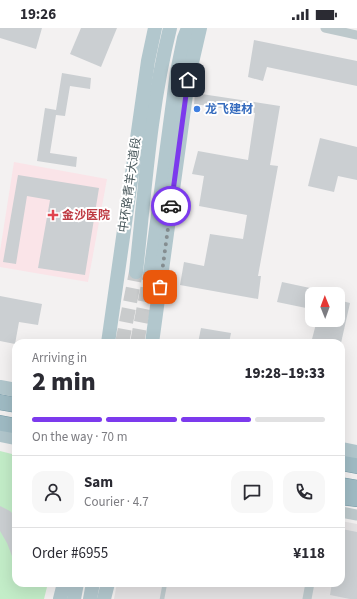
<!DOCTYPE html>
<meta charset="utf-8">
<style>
:root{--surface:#fff;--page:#f7f7f7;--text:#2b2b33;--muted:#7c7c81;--line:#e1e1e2;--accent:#7c3aed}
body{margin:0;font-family:"Source Sans 3","Noto Sans SC",sans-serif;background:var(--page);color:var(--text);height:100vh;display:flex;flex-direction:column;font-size:15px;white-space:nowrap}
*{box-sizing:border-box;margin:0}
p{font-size:13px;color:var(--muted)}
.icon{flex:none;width:22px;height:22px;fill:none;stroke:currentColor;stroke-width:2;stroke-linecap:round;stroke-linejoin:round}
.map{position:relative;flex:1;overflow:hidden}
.sheet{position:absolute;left:12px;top:311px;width:333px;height:248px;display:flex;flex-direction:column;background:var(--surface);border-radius:12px;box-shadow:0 4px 16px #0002}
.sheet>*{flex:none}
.needle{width:26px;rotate:359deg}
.tools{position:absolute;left:305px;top:259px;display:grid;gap:8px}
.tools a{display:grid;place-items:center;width:40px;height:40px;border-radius:8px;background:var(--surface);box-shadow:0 4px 16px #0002;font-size:20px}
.pin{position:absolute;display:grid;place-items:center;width:34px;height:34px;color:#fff;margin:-17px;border-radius:8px;box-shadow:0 2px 6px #0006}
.courier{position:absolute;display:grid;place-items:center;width:40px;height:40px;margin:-20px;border:3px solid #7c3aed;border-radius:50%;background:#fff;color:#222;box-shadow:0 1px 5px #0007}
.head em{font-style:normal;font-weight:800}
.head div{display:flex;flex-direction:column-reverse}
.head{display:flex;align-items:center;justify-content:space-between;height:68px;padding:0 20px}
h1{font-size:26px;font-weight:800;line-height:30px}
.bar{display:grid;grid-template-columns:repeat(4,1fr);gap:6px 4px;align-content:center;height:48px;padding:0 20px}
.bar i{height:5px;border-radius:3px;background:var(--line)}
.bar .active{background:var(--accent)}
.bar p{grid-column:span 4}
.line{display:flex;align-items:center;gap:10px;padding:0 20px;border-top:1px solid var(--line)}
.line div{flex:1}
.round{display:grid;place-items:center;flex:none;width:42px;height:42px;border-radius:12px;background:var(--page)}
.status{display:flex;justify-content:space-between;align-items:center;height:28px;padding:0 20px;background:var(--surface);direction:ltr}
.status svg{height:11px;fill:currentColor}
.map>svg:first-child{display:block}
</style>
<div class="status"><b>19:26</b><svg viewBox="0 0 49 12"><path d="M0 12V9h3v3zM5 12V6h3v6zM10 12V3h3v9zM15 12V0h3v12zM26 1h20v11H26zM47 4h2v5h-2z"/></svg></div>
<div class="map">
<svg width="357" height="571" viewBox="0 0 357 571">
<rect width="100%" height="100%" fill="#f3f1f1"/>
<polygon fill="#e4e2e3" points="341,493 357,496 357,571 114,571 117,555 341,555"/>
<polygon fill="#fae4e8" points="14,134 107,151 88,254 0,239 0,223"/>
<polygon fill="#c3edc8" points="0,423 16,427 16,555 48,555 44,571 0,571"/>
<g fill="#cbcfd2">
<polygon points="0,0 42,0 36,21 0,10"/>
<polygon points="81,0 117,0 101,39 70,26"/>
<polygon points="254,12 357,33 357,58 267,39 263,53 248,49"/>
<polygon points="62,45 91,50 90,61 70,58 65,88 56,87 50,125 77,129 76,139 37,133 45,80 56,82"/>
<polygon points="195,65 280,78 270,137 278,138 258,248 261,248 258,271 180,257 184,234 204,238 210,206 243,211 247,187 199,178 204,148 192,146 198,123 248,132 255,85 194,76"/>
<polygon points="320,110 357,119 357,152 338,148 334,164 308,158"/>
<polygon points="18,147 99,160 85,247 38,240 50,172 27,168 16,236 3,234"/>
<polygon points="282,254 310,260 306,280 277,274"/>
<polygon points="0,268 42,276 38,297 19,294 15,316 0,313"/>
<polygon points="338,272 350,275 341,315 311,315 317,292 338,292"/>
<polygon points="201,300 231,305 229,315 198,315"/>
<polygon points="0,478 10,483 16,489 16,536 15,536 7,515 0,503"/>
<polygon points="342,501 357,504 357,571 350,571 330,567 332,555 341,555 341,509"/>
</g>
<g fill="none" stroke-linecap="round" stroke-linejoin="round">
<g stroke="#c9cbcc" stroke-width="14" stroke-dasharray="14 7" stroke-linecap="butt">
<polyline points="122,315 136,244"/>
<polyline points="137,315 150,246"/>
</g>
<defs>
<g id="trunk">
<polyline points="0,374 16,377"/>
<polyline points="0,395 16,398"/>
<polyline points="341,435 357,438"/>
<polyline points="341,457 357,460"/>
<polyline points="341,469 357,471"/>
</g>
</defs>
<use href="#trunk" stroke="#779ba8" stroke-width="16"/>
<polyline stroke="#bdc9cc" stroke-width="4.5" points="162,571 165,555"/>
<g stroke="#bdc9cc" stroke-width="9">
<polyline points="325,0 357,7"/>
<polyline points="307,571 310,555"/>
</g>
<polyline stroke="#bdc9cc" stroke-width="11" points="341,484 357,487"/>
<g stroke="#b2c7cd" stroke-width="14">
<path d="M 136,244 C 145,162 150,80 170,0"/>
<polyline points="150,246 177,44 184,10 188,0"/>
<polyline points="108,315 148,33 155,0"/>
<polyline points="152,315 188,52 200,0"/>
<polyline points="0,359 16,362"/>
<polyline points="0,407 16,410"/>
<polyline points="341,421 357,424"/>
<polyline points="60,571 64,555"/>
<polyline points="74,571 77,555"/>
<polyline points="90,571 93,555"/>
<polyline points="104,571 108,555"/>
</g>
<use href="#trunk" stroke="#9fbbc4" stroke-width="15"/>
</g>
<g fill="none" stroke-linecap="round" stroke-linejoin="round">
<polyline stroke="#858e91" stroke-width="4" stroke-dasharray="0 7.2" points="160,259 171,178"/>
<polyline stroke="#7c3aed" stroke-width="5" points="171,178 188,52"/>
</g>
<circle fill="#3f7fe0" stroke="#fff" stroke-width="1.5" cx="197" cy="81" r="4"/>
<path fill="#e0444e" stroke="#fff" stroke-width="1.5" d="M51 181h4v4h4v4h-4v4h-4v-4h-4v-4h4z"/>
<g text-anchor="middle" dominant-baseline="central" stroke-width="4" stroke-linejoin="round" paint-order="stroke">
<g font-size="12" font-weight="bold" fill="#366cbe" stroke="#fff" text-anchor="start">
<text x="205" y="81">龙飞建材</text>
</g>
<g font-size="12" fill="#4a595d" stroke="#fff">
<text transform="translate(130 157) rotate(-82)">中环路青羊大道段</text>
</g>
<g font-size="12" font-weight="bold" fill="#be3a42" stroke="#fff" text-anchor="start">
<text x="62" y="187">金沙医院</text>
</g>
</g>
</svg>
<div class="tools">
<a><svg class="needle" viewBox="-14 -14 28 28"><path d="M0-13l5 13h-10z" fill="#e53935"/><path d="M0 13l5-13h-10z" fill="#7c7c81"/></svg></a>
</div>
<div class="pin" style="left:160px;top:259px;background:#ea580c"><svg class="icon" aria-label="bag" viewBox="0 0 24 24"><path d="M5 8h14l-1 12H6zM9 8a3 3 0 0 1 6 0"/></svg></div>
<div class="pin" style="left:188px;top:52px;background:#1f2937"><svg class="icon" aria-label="home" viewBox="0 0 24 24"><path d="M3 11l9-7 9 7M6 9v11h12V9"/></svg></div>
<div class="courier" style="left:171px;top:178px"><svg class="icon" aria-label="car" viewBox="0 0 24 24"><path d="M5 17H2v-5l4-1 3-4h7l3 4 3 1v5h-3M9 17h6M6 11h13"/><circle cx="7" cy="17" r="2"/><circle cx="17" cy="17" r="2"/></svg></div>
<section class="sheet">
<div class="head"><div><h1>2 min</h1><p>Arriving in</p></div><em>19:28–19:33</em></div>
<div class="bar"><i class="active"></i><i class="active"></i><i class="active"></i><i></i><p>On the way · 70 m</p></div>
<div class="line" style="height:72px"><a class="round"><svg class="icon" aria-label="person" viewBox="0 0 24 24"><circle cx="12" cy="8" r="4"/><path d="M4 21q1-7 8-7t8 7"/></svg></a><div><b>Sam</b><p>Courier · 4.7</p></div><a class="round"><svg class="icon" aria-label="chat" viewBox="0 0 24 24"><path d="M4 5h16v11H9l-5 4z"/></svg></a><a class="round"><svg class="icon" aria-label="phone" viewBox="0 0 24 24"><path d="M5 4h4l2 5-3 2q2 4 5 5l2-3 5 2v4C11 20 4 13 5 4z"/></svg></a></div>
<div class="line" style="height:52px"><div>Order #6955</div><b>¥118</b></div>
</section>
</div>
